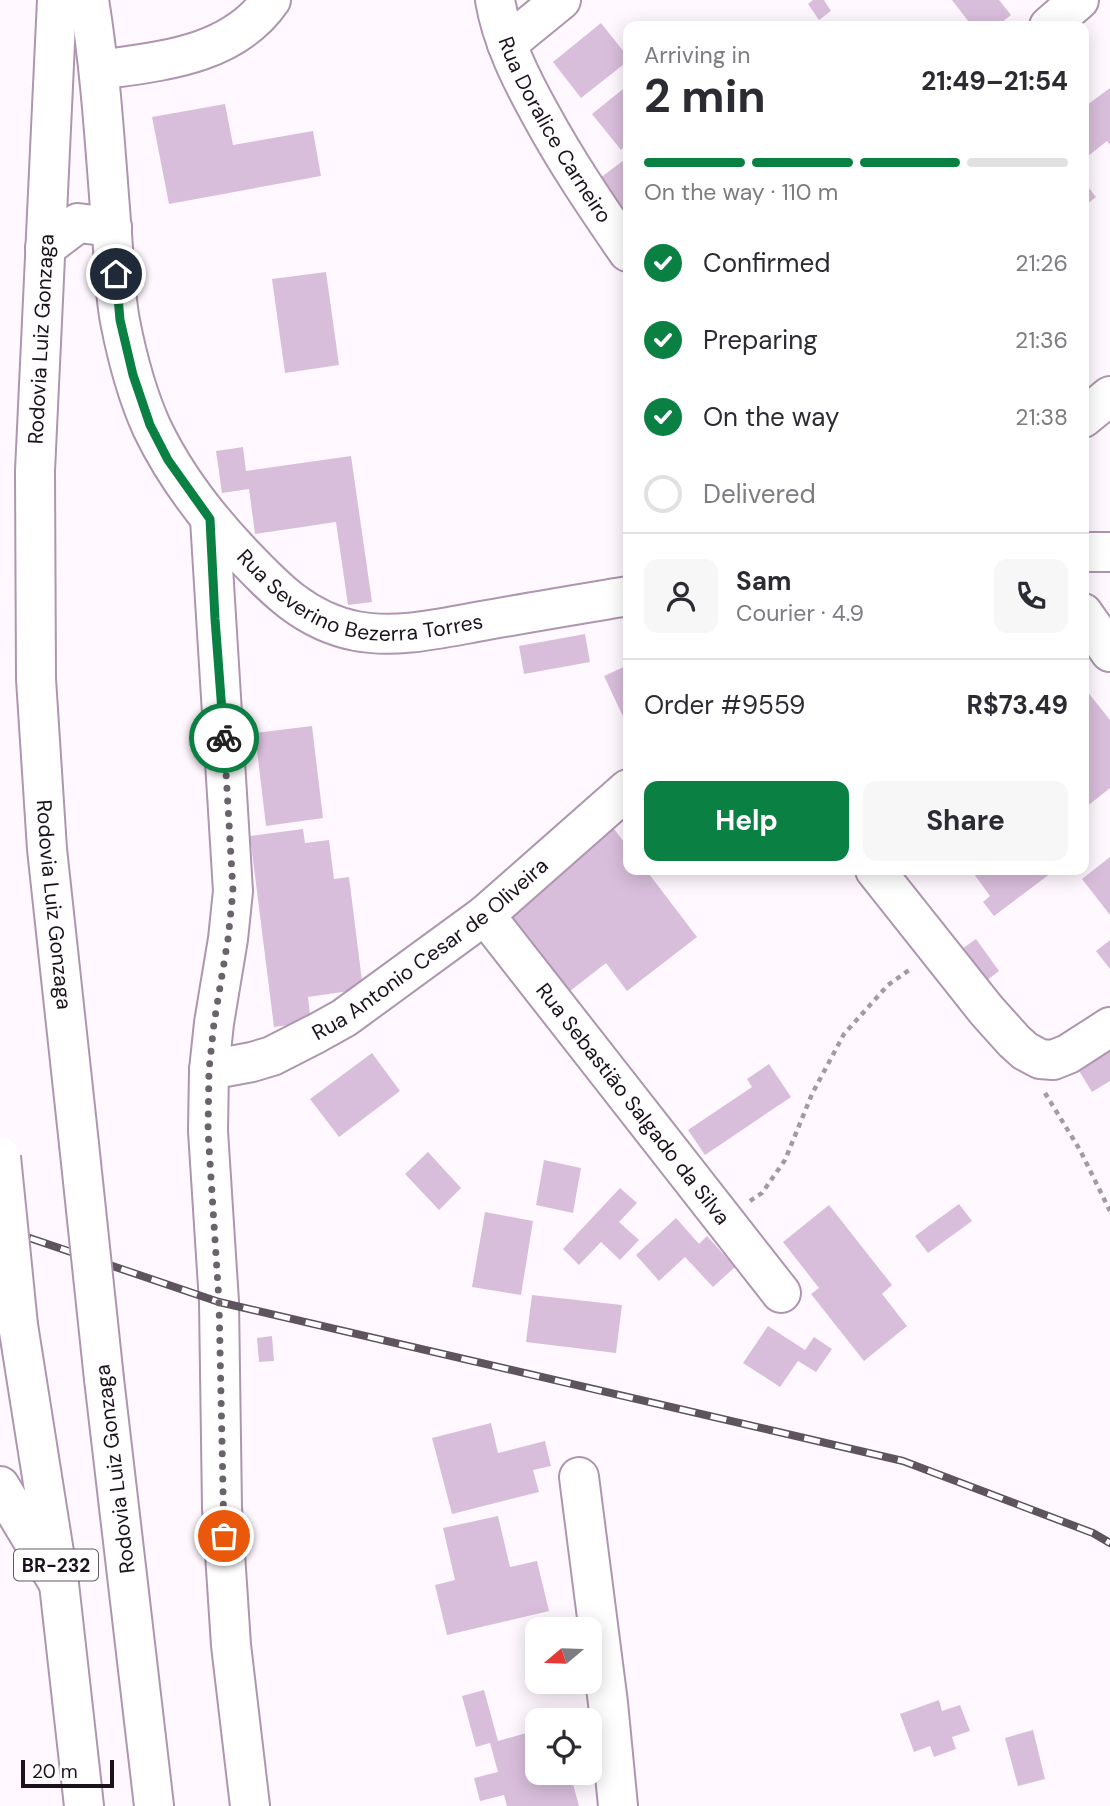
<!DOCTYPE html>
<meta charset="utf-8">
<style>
:root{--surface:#fff;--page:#f7f7f7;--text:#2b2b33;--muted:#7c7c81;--line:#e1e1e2;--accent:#0b8043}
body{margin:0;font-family:"DM Sans",sans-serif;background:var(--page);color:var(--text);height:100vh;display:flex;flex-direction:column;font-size:26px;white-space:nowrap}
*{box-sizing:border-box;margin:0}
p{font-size:23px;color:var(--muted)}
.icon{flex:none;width:38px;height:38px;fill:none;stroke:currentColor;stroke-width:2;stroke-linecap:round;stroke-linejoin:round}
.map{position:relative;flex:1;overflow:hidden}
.panel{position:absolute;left:623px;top:21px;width:466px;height:854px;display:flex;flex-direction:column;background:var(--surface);border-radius:14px;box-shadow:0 4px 18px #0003}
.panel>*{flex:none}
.needle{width:46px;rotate:251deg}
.tools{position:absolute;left:525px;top:1617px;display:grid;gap:14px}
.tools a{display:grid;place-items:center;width:77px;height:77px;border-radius:14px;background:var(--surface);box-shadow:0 4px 18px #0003;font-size:35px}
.scale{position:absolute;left:21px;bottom:18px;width:93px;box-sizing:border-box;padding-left:7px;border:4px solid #1c121d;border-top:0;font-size:19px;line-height:24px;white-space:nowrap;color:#1c121d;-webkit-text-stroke:5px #fff;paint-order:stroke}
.pin{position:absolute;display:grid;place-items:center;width:60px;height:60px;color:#fff;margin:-30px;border:4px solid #fff;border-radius:50%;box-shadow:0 2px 7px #0007}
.courier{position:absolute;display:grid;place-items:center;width:70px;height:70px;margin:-35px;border:5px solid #0b8043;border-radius:50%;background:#fff;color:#222;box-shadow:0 2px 9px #0007}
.headline em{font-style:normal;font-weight:700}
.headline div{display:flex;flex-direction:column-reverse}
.headline{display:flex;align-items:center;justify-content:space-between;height:119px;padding:0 21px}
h1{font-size:46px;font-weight:700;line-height:52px}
.bar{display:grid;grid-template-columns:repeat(4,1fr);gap:10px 7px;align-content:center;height:84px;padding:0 21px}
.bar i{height:9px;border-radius:5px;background:var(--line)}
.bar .selected{background:var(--accent)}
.bar p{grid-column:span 4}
.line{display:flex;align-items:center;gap:18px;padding:0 21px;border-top:2px solid var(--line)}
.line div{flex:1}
.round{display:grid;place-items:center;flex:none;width:74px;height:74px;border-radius:14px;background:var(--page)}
ol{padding:0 21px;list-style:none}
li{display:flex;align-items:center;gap:21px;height:77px}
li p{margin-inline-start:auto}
li .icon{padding:7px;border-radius:50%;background:var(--accent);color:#fff;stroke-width:4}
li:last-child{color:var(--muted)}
li i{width:38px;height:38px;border:4px solid var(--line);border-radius:50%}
.action{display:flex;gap:14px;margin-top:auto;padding:14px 21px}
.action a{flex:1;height:80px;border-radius:14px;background:var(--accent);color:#fff;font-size:28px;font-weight:700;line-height:80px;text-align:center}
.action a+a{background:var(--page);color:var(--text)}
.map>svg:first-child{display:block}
</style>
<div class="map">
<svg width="1110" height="1806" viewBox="0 0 1110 1806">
<rect width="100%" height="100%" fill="#fff9ff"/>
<g fill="#d9bedb">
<polygon points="813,0 824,0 831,11 819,20 808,4"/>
<polygon points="952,0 999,0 1011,15 997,26 972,26"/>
<polygon points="601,23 628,57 628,61 581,98 553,62"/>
<polygon points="628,85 628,144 621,150 592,114"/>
<polygon points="1110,88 1110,145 1107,141 1083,160 1083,108"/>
<polygon points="225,104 233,145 313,131 321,176 169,204 152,117"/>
<polygon points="628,157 628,215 600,178"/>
<polygon points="1083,180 1096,197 1083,207"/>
<polygon points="326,272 339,365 285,373 272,279"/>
<polygon points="243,447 246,471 351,456 372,602 348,605 336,522 255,534 249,489 222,493 216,451"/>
<polygon points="585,634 590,662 524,674 519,646"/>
<polygon points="628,665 628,727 604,676"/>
<polygon points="1083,686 1110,720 1110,788 1085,808 1083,805"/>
<polygon points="312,726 323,818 266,826 255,733"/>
<polygon points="303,829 305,843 329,840 334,879 349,877 363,989 308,997 311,1022 274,1027 250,836"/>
<polygon points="614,829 628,847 628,870 646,870 697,937 627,991 606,963 565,995 503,914"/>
<polygon points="1110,857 1110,915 1082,879"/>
<polygon points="971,870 1055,870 994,916 983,902 990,896"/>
<polygon points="976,939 999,971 982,984 959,951"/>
<polygon points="1110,940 1110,969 1096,951"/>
<polygon points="1110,1038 1110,1081 1092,1092 1073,1061"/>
<polygon points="372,1053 400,1091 339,1137 310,1099"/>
<polygon points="769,1064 791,1097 705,1155 688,1130 752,1087 747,1079"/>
<polygon points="428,1152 461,1188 439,1210 405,1174"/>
<polygon points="544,1160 581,1168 573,1213 536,1205"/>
<polygon points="620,1188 637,1203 619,1222 639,1240 620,1260 601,1242 579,1265 563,1249"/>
<polygon points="959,1204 972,1221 928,1253 915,1236"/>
<polygon points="829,1205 892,1285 882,1294 907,1326 864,1361 811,1294 819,1288 783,1242"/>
<polygon points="485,1212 533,1221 521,1295 472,1287"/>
<polygon points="676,1218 699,1244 707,1236 735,1267 713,1287 685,1257 659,1281 636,1255"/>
<polygon points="532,1295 622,1305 616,1353 526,1342"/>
<polygon points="768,1326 805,1350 814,1337 832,1349 816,1372 798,1361 780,1387 743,1363"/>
<polygon points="272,1336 274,1361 259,1362 257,1338"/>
<polygon points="491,1423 498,1453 545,1441 551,1466 533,1470 539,1492 452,1514 432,1438"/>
<polygon points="498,1516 510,1567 537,1561 549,1611 447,1635 435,1585 455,1580 443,1528"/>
<polygon points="484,1690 498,1741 537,1730 537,1773 570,1773 579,1806 507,1806 504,1795 480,1801 474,1778 498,1772 490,1743 476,1747 462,1696"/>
<polygon points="939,1700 942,1711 960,1705 970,1731 952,1737 956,1749 934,1757 930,1746 914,1752 900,1714"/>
<polygon points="1033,1730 1045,1779 1018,1786 1005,1738"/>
</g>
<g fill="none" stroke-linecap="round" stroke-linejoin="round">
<defs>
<g id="minor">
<path id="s1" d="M 495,0 C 502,41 521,79 541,115 C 567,163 597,207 628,252"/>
<polyline points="1049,26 1079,0"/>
<polyline points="507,44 561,0"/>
<path d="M 99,70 C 161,61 232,56 271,0"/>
<polyline points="1083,418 1110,396"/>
<polyline points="210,519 233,891 228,939 214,1023 209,1070 208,1131 219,1302 222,1508 231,1645 250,1806"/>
<polyline points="1083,613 1110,652"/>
<polyline points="875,870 987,1011 1014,1041 1025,1051 1040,1059 1053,1060 1068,1054 1110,1027"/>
<path id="s2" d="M 485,915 L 781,1293"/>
<path id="s3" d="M 209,1070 L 252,1062 L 272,1056 L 317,1033 L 344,1018 L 485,915 L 628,789"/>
<polyline points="579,1477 608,1703 618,1806"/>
<polyline points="0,1486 59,1584"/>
</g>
<g id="major">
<path id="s4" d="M 89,0 C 101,73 105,147 111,221 C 114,254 114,289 120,321 C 127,357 137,395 152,428 C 174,474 205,515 240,552 C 274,588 305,621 356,631 C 397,639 442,628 482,621 C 531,612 580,604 628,596"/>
<polyline points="45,248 78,223 112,227"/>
<polyline points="1083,552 1110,552"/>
</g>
<g id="highway">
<path id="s5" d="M 57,0 L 35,471 L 36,679 L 47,849 L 79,1144"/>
<polyline points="18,1325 59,1584 84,1806"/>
<polyline points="104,1379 154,1806"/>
</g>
</defs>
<use href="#minor" stroke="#ae95b0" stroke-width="42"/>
<use href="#major" stroke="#ae95b0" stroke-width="42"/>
<use href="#highway" stroke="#ae95b0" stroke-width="42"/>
<g stroke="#a29ba3" stroke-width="4.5" stroke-dasharray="5 5" stroke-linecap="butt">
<polyline points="1045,1093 1080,1150 1110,1211"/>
<polyline points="750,1201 762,1193 785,1160 812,1094 844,1034 888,985 912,968"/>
</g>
<use href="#minor" stroke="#fff" stroke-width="38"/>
<use href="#major" stroke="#fff" stroke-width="38"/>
<use href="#highway" stroke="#fff" stroke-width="38"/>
<defs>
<polyline id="rail" points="0,1228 219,1302 903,1461 1093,1533 1110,1543"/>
</defs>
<use href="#rail" stroke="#5d545e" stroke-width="8"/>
<use href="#rail" stroke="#fff" stroke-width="5" stroke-dasharray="16" stroke-linecap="butt"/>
<defs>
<g id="highway-bridge">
<polyline points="79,1144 104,1379"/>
<polyline points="1,1157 18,1325"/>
</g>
</defs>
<use href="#highway-bridge" stroke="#ae95b0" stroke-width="42" stroke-linecap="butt"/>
<use href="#highway-bridge" stroke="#fff" stroke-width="38"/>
</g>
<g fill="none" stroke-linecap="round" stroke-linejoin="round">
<polyline stroke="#6b636c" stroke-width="7" stroke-dasharray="0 12.6" points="224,738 233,891 228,939 214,1023 209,1070 208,1131 219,1302 224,1536"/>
<polyline stroke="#0b8043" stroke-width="9" points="116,274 120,320 133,375 150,425 168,460 210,519 215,619 224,738"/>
</g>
<g text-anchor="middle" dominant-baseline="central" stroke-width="5" stroke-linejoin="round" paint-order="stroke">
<rect fill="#fff" stroke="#605961" stroke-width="2" x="14" y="1549.5" width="84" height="31" rx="5"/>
<g font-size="19" font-weight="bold" fill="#1c121d">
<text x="56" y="1565">BR-232</text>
</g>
<g font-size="21" fill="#1c121d" stroke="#fff">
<text stroke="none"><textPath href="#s1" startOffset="144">Rua Doralice Carneiro</textPath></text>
<text transform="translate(41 339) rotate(-87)">Rodovia Luiz Gonzaga</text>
<text stroke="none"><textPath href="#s4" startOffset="723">Rua Severino Bezerra Torres</textPath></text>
<text stroke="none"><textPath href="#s5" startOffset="906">Rodovia Luiz Gonzaga</textPath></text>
<text stroke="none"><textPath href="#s3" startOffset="256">Rua Antonio Cesar de Oliveira</textPath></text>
<text stroke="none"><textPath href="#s2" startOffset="240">Rua Sebastião Salgado da Silva</textPath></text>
<text transform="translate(115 1469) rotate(-97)">Rodovia Luiz Gonzaga</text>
</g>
</g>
</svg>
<div class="tools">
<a><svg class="needle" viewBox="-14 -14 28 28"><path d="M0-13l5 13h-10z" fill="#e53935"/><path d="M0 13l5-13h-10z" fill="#7c7c81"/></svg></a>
<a><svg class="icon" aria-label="locate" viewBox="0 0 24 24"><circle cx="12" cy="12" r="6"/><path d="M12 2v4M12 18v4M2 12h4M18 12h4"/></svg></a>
</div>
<div class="scale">20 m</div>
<div class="pin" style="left:224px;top:1536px;background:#ea580c"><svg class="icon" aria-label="bag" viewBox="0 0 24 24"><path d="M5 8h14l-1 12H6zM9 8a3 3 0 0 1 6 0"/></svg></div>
<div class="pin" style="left:116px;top:274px;background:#1f2937"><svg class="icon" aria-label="home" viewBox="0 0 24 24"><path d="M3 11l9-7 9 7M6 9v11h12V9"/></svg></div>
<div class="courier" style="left:224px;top:738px"><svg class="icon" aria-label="bike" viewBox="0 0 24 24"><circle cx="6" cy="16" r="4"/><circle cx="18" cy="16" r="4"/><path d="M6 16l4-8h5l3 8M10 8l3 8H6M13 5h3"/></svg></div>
<section class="panel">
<div class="headline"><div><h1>2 min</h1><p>Arriving in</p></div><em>21:49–21:54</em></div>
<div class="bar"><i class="selected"></i><i class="selected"></i><i class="selected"></i><i></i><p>On the way · 110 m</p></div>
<ol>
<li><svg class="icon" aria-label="check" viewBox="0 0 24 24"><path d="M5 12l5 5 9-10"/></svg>Confirmed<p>21:26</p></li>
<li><svg class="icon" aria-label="check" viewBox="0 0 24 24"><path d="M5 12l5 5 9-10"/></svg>Preparing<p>21:36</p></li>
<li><svg class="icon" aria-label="check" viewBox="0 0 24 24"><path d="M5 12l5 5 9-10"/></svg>On the way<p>21:38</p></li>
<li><i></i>Delivered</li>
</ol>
<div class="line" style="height:126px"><a class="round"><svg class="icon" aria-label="person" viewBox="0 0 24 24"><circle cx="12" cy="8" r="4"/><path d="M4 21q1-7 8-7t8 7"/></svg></a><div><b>Sam</b><p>Courier · 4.9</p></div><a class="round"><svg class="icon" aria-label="phone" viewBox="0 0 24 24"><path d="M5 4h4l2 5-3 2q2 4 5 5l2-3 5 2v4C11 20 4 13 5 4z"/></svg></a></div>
<div class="line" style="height:91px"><div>Order #9559</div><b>R$73.49</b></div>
<div class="action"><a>Help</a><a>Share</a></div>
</section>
</div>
